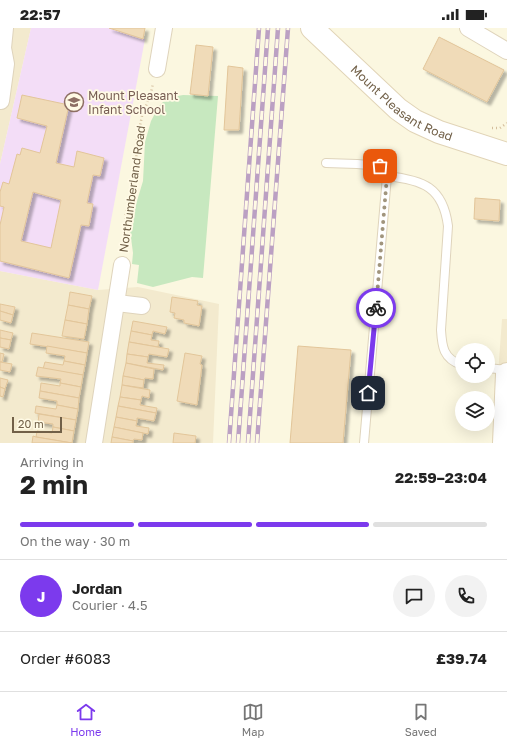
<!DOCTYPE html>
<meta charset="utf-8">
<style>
:root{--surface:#fff;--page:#f2f2f2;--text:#222;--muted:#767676;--line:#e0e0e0;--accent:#7c3aed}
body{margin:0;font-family:"Golos Text",sans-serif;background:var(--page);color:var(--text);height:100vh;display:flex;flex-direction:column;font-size:15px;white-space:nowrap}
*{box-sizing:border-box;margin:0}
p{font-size:13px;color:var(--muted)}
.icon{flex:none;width:22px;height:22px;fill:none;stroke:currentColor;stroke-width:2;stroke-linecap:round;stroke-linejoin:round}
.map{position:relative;height:415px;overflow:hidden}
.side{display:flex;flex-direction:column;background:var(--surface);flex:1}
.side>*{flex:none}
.controls{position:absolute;left:455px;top:315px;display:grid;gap:8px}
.controls a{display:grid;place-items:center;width:40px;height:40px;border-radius:50%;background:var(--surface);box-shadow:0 4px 16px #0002;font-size:20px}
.scale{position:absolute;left:12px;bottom:10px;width:50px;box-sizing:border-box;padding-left:4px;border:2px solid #716048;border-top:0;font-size:11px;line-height:14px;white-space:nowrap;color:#716048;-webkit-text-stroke:3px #fffae5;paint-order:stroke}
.pin{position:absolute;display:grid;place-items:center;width:34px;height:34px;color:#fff;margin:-17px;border-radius:8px;box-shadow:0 2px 6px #0006}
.courier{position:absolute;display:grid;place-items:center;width:40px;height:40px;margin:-20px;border:3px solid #7c3aed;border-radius:50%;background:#fff;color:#222;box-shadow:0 1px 5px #0007}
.summary em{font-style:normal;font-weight:700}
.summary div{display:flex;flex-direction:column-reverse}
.summary{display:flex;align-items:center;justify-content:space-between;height:68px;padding:0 20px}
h1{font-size:26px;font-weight:700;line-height:30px}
.bar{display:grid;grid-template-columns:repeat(4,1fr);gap:6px 4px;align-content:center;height:48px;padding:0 20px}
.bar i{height:5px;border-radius:3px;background:var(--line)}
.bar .active{background:var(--accent)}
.bar p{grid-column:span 4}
.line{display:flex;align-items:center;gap:10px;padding:0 20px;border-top:1px solid var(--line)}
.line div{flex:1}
.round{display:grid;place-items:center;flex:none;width:42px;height:42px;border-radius:21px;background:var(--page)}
.status{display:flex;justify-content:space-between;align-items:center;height:28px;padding:0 20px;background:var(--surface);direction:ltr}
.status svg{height:11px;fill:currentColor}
.tabs{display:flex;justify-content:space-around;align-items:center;height:56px;border-top:1px solid var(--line);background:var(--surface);font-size:11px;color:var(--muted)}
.tabs a{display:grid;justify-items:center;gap:2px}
.tabs .active{color:var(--accent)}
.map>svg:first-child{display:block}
</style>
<div class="status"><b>22:57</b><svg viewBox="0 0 49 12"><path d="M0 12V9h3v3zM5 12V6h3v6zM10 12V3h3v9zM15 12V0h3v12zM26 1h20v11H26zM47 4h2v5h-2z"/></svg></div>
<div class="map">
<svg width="507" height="415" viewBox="0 0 507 415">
<defs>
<filter id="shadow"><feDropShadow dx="3.5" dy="3.5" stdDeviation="1" flood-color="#0004"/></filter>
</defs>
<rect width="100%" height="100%" fill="#fbf7e0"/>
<g fill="#f3eace">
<polygon points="0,0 31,0 0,136"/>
<polygon points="0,243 98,262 138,259 219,276 213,415 0,415"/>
<polygon points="502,291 507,291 507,415 493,415"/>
</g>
<polygon fill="#f3ddf7" points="31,0 109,0 145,11 98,262 0,243 0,136"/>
<polygon fill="#c7e8bf" points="183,67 218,68 203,250 192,249 153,259 137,255 139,237 132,236 133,225 130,202 131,193 143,153 145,114 151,93 159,78 167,70"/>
<g fill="#f0dbb8" stroke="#e2c599" fill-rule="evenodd" filter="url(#shadow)">
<polygon points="109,0 145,0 143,11"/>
<polygon points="439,9 504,42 487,74 423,41"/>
<polygon points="196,17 213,19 208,68 190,66"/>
<polygon points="228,38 243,40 239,102 224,102"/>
<path d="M 22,67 L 69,77 L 56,135 L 74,139 L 77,123 L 104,130 L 100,148 L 93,147 L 87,175 L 93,176 L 89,198 L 81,197 L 69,250 L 0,233 L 0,197 L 4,179 L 0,178 L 0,164 L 3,154 L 9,156 L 17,126 L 20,127 L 22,120 L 40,125 L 47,98 L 17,90 ZM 33,164 L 61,172 L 51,220 L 21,213 Z"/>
<polygon points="475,170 500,172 499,193 474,191"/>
<polygon points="70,264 92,268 89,281 68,277"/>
<polygon points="172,269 198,273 197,277 202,278 199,298 184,295 184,292 174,290 175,285 170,284"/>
<polygon points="0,276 15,279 13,287 0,283"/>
<polygon points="68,277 89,281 87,296 65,292"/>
<polygon points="0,283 13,287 11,295 0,292"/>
<polygon points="65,292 87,296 84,311 62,308"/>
<polygon points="133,293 167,299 165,306 153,303 152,307 131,303"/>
<polygon points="0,302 13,305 11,312 0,310"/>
<polygon points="131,303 152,307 151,312 159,313 158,319 129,314"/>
<polygon points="32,305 89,314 87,325 30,316"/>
<polygon points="0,310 11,312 9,321 0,319"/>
<polygon points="129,314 169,321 167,329 149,326 148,329 127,326"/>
<polygon points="47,318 87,325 85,337 64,333 65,328 46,325"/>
<polygon points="298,318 351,322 343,415 290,415"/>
<polygon points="0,325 4,326 2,334 0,334"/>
<polygon points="185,325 202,328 200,336 202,337 197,377 177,373"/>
<polygon points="127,326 148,329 147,335 164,337 163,342 126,335"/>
<polygon points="64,333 85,337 83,347 43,341 45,334 63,337"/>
<polygon points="0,334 12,336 10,344 0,342"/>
<polygon points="126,335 154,341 153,351 145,350 144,352 123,348"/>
<polygon points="38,339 83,347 81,359 60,355 61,351 36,348"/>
<polygon points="123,348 144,352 143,360 122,357"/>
<polygon points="0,350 8,352 5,361 0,359"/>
<polygon points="41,355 60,358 60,355 81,359 79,370 40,363"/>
<polygon points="122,357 150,362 149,370 142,368 141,372 120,369"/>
<polygon points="0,359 5,361 3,369 0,368"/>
<polygon points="40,363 79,370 78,381 57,377 57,373 39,370"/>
<polygon points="120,369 141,372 140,377 157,380 156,385 118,378"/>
<polygon points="57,377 78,381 76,392 35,385 36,378 56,381"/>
<polygon points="118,378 156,385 154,393 137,390 137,393 116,389"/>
<polygon points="39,386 76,392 74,403 53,399 53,396 38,394"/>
<polygon points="116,389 137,393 136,398 149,400 148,406 114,399"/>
<polygon points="53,399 74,403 72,415 36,409 37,403 52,405"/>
<polygon points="114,399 143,405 142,412 134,411 133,413 112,409"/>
<polygon points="174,405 196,408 195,415 173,415"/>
<polygon points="33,408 36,409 72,415 32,415"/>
<polygon points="112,409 133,413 133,415 111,415"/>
</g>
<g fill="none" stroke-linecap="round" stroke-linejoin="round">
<defs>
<g id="lane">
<path d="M 326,135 L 357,136 L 380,138 L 387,148 C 423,152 443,159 448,198 L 441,302 C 442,318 443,331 462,337"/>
<polyline points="488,340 507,342"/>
<polyline points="364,415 387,148"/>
</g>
<g id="street">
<polyline points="468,0 507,23"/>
<polyline points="157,41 164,0"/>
<polyline points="1,73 6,36 3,20 5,0"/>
<polyline points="117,275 142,278"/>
<polyline points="94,415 122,237"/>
</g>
<g id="secondary">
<path id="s1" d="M 312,0 L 398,81 L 415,93 L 439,104 L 507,126"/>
<polyline points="504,415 507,346"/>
</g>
</defs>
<use href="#lane" stroke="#dfd4bc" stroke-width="10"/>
<use href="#street" stroke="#dfd4bc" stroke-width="18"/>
<use href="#secondary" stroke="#e1d4b7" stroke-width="24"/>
<g stroke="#d4be9c" stroke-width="2.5" stroke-dasharray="1 3" stroke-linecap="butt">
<polyline points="492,100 500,100 507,95"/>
<polyline points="123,223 126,184 132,161 136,139 137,112 142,88 151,65 153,55"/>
</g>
<use href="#lane" stroke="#fff" stroke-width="8"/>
<use href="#street" stroke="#fff" stroke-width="16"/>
<use href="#secondary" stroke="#fff" stroke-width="22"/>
<defs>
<g id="rail">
<polyline points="229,415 259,0"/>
<polyline points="238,415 268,0"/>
<polyline points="248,415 278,0"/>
<polyline points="257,415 288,0"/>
</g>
</defs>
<use href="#rail" stroke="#bba0c3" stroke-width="4.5"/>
<use href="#rail" stroke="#fffae5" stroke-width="3" stroke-dasharray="9" stroke-linecap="butt"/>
</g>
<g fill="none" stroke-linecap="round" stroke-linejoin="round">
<polyline stroke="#a1957d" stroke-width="4" stroke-dasharray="0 7.2" points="376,280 387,148 380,138"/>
<polyline stroke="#7c3aed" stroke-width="5" points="368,365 376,280"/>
</g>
<defs>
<symbol id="school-ring" viewBox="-11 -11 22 22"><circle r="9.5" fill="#fffae5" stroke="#8d6e63" stroke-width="1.5"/><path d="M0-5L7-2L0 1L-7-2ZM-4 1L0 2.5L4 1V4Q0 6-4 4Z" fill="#8d6e63"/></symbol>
</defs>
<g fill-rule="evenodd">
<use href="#school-ring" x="63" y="63" width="22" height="22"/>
</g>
<g text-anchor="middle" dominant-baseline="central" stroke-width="3.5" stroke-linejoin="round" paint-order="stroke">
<g font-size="12" fill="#785e54" stroke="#fffae5" text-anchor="start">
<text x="88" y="67">Mount Pleasant<tspan x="88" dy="14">Infant School</tspan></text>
</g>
<g font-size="12" fill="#716048" stroke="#fffae5">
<text stroke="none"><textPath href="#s1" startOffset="118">Mount Pleasant Road</textPath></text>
<text transform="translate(132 161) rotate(-82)">Northumberland Road</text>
</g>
</g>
</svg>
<div class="controls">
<a><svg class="icon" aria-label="locate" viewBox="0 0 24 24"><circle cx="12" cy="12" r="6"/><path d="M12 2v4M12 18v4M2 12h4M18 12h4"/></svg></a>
<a><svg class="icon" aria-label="layers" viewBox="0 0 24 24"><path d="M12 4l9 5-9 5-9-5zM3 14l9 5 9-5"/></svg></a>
</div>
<div class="scale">20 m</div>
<div class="pin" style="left:380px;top:138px;background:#ea580c"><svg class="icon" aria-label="bag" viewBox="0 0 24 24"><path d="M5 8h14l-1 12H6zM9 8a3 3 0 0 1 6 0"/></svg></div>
<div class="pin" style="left:368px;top:365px;background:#1f2937"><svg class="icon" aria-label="home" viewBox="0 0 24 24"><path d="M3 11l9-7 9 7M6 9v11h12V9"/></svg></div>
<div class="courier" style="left:376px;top:280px"><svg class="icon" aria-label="bike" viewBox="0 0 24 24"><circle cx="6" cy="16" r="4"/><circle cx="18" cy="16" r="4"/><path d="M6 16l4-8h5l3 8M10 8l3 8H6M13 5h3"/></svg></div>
</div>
<section class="side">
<div class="summary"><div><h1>2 min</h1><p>Arriving in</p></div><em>22:59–23:04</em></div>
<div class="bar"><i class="active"></i><i class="active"></i><i class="active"></i><i></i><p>On the way · 30 m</p></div>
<div class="line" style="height:72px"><b class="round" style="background:var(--accent);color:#fff">J</b><div><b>Jordan</b><p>Courier · 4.5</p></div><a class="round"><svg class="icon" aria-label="chat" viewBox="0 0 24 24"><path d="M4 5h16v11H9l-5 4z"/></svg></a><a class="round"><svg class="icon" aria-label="phone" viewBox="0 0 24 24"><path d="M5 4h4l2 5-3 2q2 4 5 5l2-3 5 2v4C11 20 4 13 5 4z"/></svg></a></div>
<div class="line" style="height:52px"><div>Order #6083</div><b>£39.74</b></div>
</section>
<nav class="tabs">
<a class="active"><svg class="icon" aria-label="home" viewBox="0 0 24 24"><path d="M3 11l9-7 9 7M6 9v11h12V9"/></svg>Home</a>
<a><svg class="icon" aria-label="map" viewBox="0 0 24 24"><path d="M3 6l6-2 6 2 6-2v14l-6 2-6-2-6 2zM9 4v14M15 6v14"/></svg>Map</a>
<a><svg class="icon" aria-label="saved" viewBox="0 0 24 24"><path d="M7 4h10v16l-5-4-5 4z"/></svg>Saved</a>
</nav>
